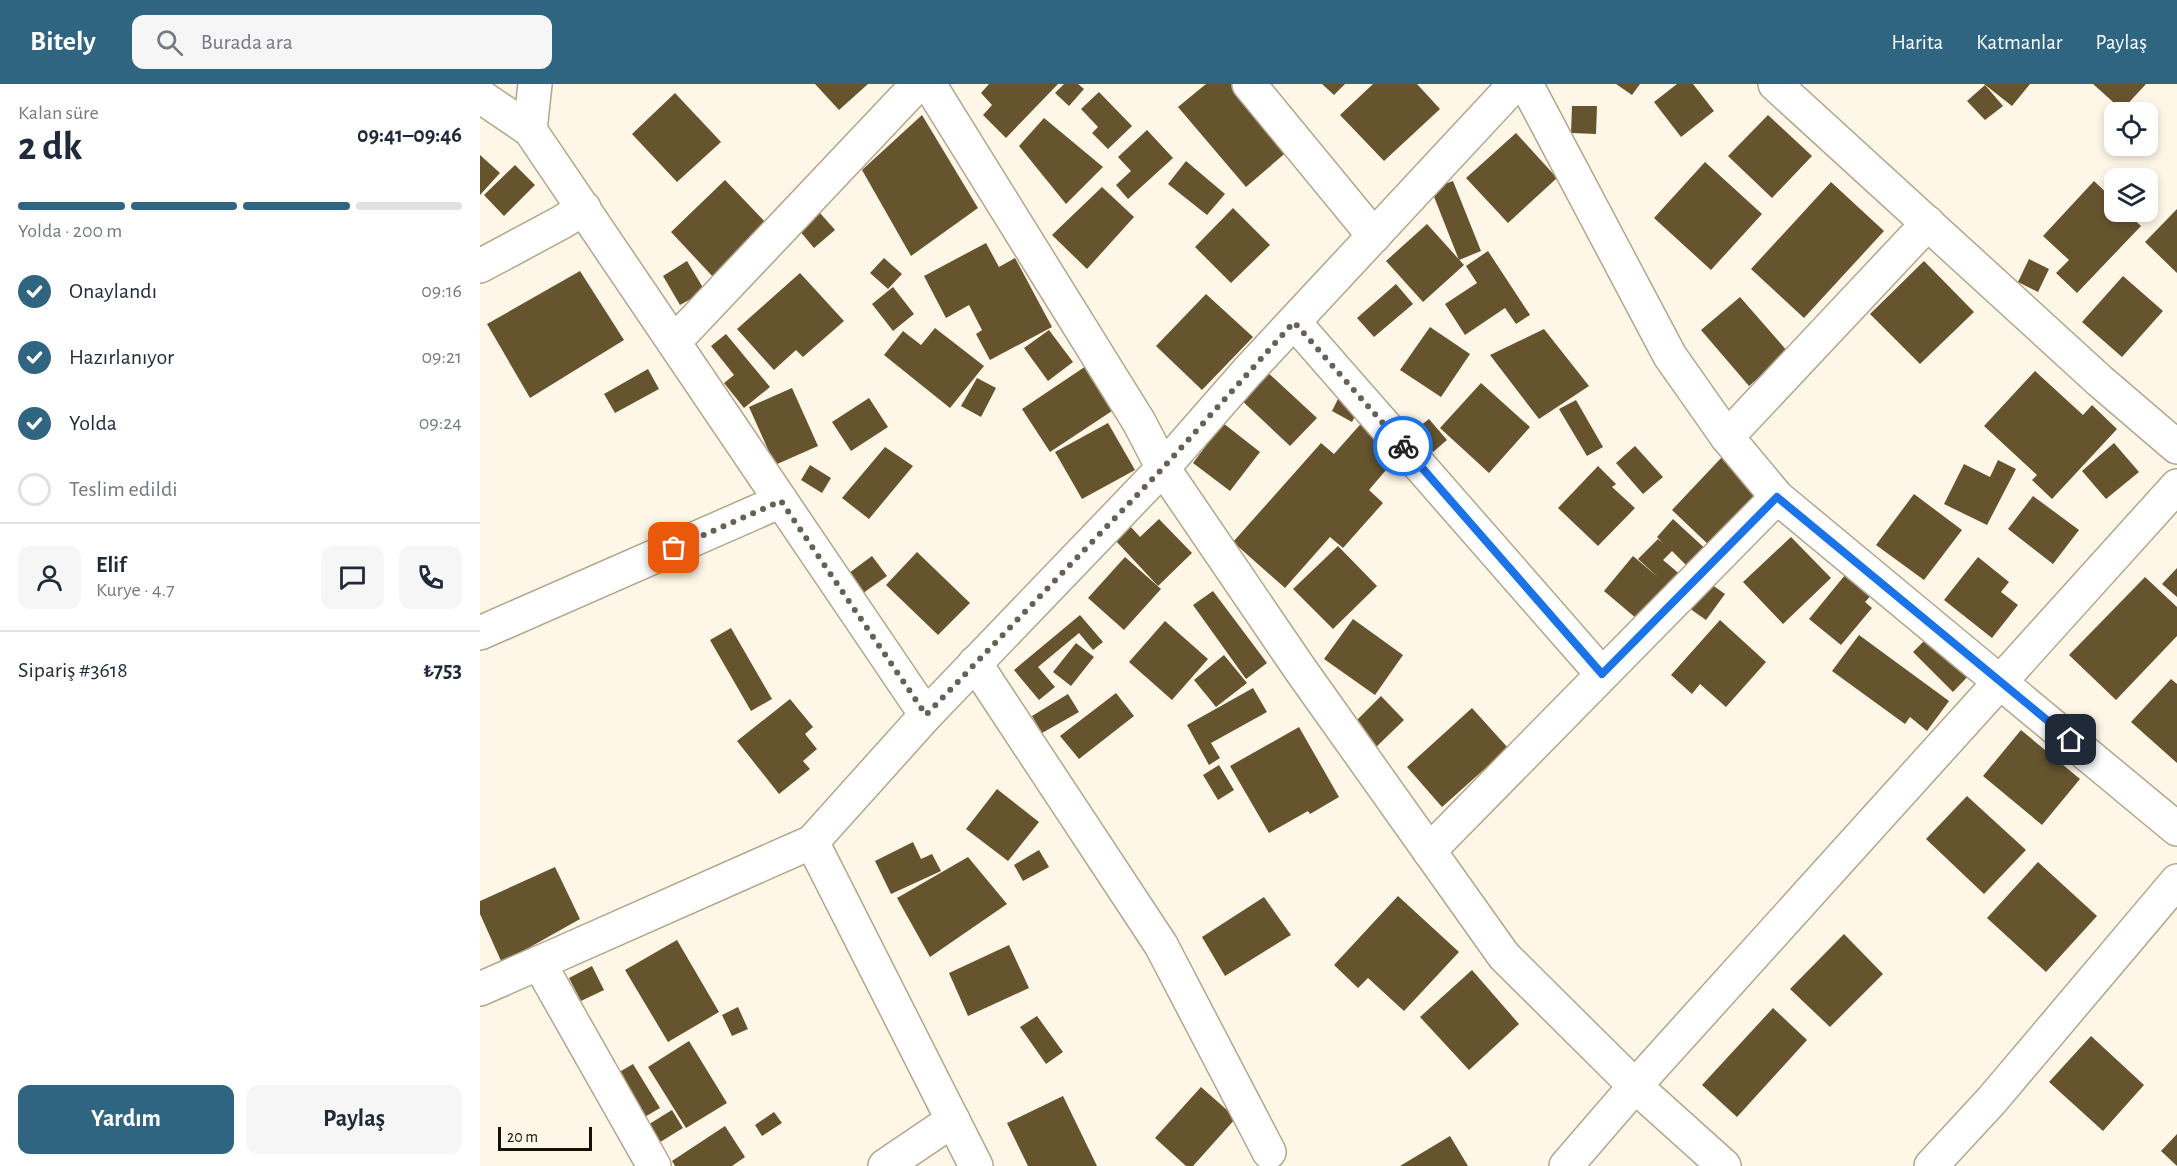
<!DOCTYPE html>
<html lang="tr">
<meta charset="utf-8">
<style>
:root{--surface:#fff;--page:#f6f6f7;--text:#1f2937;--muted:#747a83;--line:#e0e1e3;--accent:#306581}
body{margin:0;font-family:"Alegreya Sans",sans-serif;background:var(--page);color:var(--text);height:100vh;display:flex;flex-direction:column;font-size:22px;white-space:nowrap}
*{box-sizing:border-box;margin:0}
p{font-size:20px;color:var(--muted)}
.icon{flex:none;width:33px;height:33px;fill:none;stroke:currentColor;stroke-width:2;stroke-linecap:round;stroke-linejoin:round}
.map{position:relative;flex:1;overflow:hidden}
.panel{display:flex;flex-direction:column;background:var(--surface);width:480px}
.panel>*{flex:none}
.controls{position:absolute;left:1624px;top:18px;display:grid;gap:12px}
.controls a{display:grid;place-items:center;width:54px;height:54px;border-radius:12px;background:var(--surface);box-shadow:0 3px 9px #0003;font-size:30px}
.scale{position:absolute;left:18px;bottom:15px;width:94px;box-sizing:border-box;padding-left:6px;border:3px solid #141007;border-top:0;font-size:16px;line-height:21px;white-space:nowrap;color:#141007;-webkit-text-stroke:4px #fef6e6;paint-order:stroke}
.pin{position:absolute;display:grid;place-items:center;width:51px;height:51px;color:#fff;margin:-26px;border-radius:12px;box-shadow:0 3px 9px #0006}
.courier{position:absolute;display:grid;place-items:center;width:60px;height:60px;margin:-30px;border:4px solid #1a73e8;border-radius:50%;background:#fff;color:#222;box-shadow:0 2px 8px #0007}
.headline em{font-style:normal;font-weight:600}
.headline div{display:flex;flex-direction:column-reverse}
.headline{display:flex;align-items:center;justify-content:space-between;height:102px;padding:0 18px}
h1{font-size:39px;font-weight:600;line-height:45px}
.bar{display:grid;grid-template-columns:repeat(4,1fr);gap:9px 6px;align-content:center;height:72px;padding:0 18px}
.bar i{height:8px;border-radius:4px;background:var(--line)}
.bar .selected{background:var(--accent)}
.bar p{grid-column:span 4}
.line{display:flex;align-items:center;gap:15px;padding:0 18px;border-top:2px solid var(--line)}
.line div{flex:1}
.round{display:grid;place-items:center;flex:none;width:63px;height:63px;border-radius:12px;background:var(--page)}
ol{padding:0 18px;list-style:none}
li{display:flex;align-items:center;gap:18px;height:66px}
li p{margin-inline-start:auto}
li .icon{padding:6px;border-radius:50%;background:var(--accent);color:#fff;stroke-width:4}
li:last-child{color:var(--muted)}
li i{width:33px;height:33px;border:3px solid var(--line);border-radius:50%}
.primary-button{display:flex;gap:12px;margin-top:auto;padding:12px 18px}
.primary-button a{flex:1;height:69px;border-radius:12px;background:var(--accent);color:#fff;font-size:24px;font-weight:600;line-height:69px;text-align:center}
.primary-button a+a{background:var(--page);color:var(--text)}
header{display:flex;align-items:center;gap:36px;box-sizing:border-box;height:84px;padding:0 30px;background:var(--accent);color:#fff}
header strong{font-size:28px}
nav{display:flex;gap:33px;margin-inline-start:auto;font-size:21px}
.search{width:420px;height:54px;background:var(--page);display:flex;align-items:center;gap:15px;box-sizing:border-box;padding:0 21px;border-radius:12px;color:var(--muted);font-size:22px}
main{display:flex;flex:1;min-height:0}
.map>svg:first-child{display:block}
</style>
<header>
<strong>Bitely</strong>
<div class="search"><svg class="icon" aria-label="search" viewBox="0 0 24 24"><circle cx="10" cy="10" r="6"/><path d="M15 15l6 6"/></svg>Burada ara</div>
<nav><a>Harita</a><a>Katmanlar</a><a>Paylaş</a></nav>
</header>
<main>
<section class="panel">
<div class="headline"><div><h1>2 dk</h1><p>Kalan süre</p></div><em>09:41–09:46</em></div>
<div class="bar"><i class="selected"></i><i class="selected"></i><i class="selected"></i><i></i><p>Yolda · 200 m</p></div>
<ol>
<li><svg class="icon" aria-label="check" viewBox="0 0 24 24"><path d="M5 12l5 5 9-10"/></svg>Onaylandı<p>09:16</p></li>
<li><svg class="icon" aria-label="check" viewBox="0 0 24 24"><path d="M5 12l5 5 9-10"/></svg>Hazırlanıyor<p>09:21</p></li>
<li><svg class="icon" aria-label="check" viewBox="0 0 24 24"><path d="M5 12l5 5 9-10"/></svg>Yolda<p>09:24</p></li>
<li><i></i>Teslim edildi</li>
</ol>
<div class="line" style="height:108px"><a class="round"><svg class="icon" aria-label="person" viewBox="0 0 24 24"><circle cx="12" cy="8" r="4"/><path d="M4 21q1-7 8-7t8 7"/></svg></a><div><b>Elif</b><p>Kurye · 4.7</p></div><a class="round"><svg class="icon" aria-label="chat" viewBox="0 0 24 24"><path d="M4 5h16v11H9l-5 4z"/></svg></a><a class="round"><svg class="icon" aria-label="phone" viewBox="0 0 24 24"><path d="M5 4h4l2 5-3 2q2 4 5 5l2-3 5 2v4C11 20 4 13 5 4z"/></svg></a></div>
<div class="line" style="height:78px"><div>Sipariş #3618</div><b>₺753</b></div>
<div class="primary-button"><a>Yardım</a><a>Paylaş</a></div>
</section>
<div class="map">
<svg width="1697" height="1082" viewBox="0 0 1697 1082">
<rect width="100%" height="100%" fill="#fef6e6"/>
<g fill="#66542f">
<polygon points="335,0 388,0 359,26"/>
<polygon points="509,0 578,0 526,54 503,31 512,21 501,9"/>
<polygon points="584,0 598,0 604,5 589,22 575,9"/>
<polygon points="726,0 752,0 809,66 766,103 698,23"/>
<polygon points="842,0 865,0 854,11"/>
<polygon points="893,0 937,0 960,25 904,77 860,31"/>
<polygon points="1136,0 1160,0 1152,11"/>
<polygon points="1197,0 1213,0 1234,27 1201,53 1174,18"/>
<polygon points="1504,0 1550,0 1532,22"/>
<polygon points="1613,0 1666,0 1642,26"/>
<polygon points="1505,1 1523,22 1505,36 1487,17"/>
<polygon points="619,8 652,42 628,65 612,49 618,43 601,25"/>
<polygon points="195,9 241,58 197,98 152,50"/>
<polygon points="1092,22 1117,22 1116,50 1091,49"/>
<polygon points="442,31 498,124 431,172 382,86"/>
<polygon points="1288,31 1332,72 1292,114 1248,72"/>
<polygon points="564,34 623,83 586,120 539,62"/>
<polygon points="667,46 693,74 648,115 636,101 651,87 638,73"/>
<polygon points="1036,49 1077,94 1028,139 986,94"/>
<polygon points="0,71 20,89 0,111"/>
<polygon points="706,77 745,110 727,131 688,100"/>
<polygon points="1225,78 1282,130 1231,186 1174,134"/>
<polygon points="35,81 55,101 24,132 4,111"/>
<polygon points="245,96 290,143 235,195 191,148"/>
<polygon points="973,97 1001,167 979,176 951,105"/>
<polygon points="1614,97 1635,117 1635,128 1646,128 1661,142 1597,209 1576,189 1589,176 1563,152"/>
<polygon points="1351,98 1404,147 1324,234 1271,185"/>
<polygon points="622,103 654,133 607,185 572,151"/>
<polygon points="753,124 790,161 751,199 715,163"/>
<polygon points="1697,125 1697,189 1665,158"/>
<polygon points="340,129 355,146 334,164 319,146"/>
<polygon points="947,140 984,181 943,218 906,177"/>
<polygon points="506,159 519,183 535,174 572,243 510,276 496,250 502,246 489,221 466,234 444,192"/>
<polygon points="1008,167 1050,231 1036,240 1025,224 985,251 965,220 997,199 986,182"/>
<polygon points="404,174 422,190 408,205 390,189"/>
<polygon points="1549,175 1569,185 1558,208 1538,198"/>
<polygon points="207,177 225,207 200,221 183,192"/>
<polygon points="1444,177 1494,228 1440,280 1390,230"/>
<polygon points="100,187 144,256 50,314 7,240"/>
<polygon points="320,189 364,237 323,273 316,266 294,286 257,245"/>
<polygon points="1643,192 1683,227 1642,273 1602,238"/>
<polygon points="916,200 933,220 894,253 877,234"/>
<polygon points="413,203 434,230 413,247 392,220"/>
<polygon points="726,210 773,253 722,306 676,262"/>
<polygon points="1260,213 1308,268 1269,302 1221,246"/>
<polygon points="950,243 990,270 961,313 920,286"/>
<polygon points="455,244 504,282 470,324 404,271 423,247 441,261"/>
<polygon points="1064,245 1109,302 1059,335 1010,271"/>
<polygon points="569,246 593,278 568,297 544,264"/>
<polygon points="246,250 290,303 264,324 244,299 254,291 231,262"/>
<polygon points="612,278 641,321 570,368 542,325"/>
<polygon points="168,285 179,305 135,329 124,310"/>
<polygon points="784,285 837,334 810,362 758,313"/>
<polygon points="1555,287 1603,331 1612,321 1637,345 1572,415 1552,396 1557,391 1504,342"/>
<polygon points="497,294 516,304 501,333 481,322"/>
<polygon points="1001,299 1050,343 1009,389 960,344"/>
<polygon points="312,304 338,362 295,381 269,323"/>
<polygon points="861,309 881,320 872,338 852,327"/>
<polygon points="389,314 408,343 371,367 352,338"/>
<polygon points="1096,316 1123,363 1107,372 1079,325"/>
<polygon points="886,334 923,366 889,406 903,419 863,464 850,453 805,504 753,458 841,359 854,370"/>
<polygon points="949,335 967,356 953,368 935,346"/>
<polygon points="628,339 655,386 602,415 575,368"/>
<polygon points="743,339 780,368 750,407 713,379"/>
<polygon points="1634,359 1659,388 1626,415 1602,387"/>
<polygon points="1155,362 1183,393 1163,410 1136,379"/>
<polygon points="405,363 433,382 389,435 362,414"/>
<polygon points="1243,372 1283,410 1231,463 1192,426"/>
<polygon points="1518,376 1536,385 1507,441 1464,420 1484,380 1510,393"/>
<polygon points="330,381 351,394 342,409 321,396"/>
<polygon points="1118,382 1136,400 1132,403 1155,424 1118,462 1078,424"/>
<polygon points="1434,410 1482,446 1444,496 1396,461"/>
<polygon points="1553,412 1599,446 1573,480 1528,445"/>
<polygon points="679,435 712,469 678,502 635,456 650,442 660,453"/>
<polygon points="1193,435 1231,470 1214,489 1192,467 1183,476 1202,492 1163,540 1124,507 1153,472 1179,494 1158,475 1178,455 1183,459 1177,453"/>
<polygon points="1311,453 1351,494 1303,540 1263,498"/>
<polygon points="858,462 897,502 853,545 813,505"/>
<polygon points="437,468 490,519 458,551 406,501"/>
<polygon points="392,472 407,492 379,512 365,492"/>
<polygon points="645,473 681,505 644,546 608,514"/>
<polygon points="1498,473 1529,498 1521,508 1538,521 1512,554 1464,516"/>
<polygon points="1697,484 1697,513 1682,500"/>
<polygon points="1370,485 1396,506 1385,518 1392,524 1361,561 1329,535"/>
<polygon points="1665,493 1697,523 1697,552 1636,616 1589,571"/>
<polygon points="1228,498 1245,510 1226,536 1209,524"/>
<polygon points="733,507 787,579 766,595 713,521"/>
<polygon points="600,531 623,558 613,566 599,549 558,583 575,603 559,616 534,586"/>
<polygon points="873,535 923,571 895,611 844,575"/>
<polygon points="1240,536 1286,578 1246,623 1220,600 1212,610 1191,591"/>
<polygon points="685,537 728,575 692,616 649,578"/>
<polygon points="251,544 292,615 271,627 230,556"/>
<polygon points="1451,550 1491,589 1473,608 1433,568"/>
<polygon points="1379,551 1469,617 1447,647 1430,633 1425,640 1352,587"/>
<polygon points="596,559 614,573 591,602 573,588"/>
<polygon points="744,571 767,599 736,623 714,596"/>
<polygon points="1691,595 1697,600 1697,679 1651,638"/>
<polygon points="773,604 787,628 731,659 740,674 729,681 707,641"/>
<polygon points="636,609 654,632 599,675 580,652"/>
<polygon points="588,610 599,628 562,649 552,632"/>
<polygon points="901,612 924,636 892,667 870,643"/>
<polygon points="310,615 333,643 325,650 337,665 323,677 330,685 299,710 257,657"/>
<polygon points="992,624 1028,664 962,723 927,683"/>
<polygon points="819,643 859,713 830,730 828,727 789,749 750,682"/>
<polygon points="1541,646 1600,695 1562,741 1503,692"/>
<polygon points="739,681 754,706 738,716 723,691"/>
<polygon points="517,705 559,738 528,777 486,745"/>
<polygon points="1487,712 1546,766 1504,810 1446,755"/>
<polygon points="433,758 441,775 452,770 461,787 411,810 395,777"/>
<polygon points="559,766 569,783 543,797 534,781"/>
<polygon points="488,773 527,820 450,873 417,814"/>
<polygon points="1558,778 1617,832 1566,888 1507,834"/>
<polygon points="75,783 100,835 22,879 0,830 0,817"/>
<polygon points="918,812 979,868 924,927 888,894 878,904 854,881"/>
<polygon points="784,813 811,851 745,892 722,853"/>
<polygon points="1364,850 1403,890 1350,943 1310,905"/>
<polygon points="197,856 239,928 188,958 145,886"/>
<polygon points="529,861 549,904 488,932 469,889"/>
<polygon points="112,882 124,906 101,917 89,894"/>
<polygon points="992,886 1039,940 989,986 940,933"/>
<polygon points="258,923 268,945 252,952 242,931"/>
<polygon points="1293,924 1327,956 1257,1033 1222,1001"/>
<polygon points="557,932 583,968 566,980 540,943"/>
<polygon points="1611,952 1664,1001 1623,1047 1569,998"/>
<polygon points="209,957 247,1019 206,1044 168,983"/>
<polygon points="153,980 180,1024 163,1034 136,990"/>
<polygon points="721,1003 756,1034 713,1082 706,1082 675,1054"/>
<polygon points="583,1012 617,1082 548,1082 527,1039"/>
<polygon points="192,1026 203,1044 177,1060 166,1042"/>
<polygon points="294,1028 302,1039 282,1052 275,1041"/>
<polygon points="245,1042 265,1073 252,1082 195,1082 192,1077"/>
<polygon points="1697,1050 1697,1082 1681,1067"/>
<polygon points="970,1052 988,1082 920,1082"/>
</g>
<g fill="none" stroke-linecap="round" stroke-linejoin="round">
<defs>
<g id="minor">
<polyline points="449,0 659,338 683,384 820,585 1024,872 1155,1002 1244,1082"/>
<polyline points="769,0 894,152"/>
<polyline points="1046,0 1190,272 1247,353 1297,413 1697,745"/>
<polyline points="1295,0 1620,297 1697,363"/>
<polyline points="0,12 50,46 446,631"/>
<polyline points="50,46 55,0"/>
<polyline points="0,182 82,138 104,124"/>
<polyline points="814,238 1122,590"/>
<polyline points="194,258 438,0"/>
<polyline points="1247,353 1448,139"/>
<polyline points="0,549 301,417"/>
<polyline points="495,579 681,861 789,1068"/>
<polyline points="332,758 496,1082"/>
<polyline points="949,767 1297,413"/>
<polyline points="59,879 174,1082"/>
<polyline points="0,905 332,758 446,631 683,384 767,288 1035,0"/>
<polyline points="405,1082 473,1036"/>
<polyline points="1086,1082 1155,1002 1697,402"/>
<polyline points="1451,1082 1512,1016 1697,797"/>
</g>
</defs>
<use href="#minor" stroke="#b3a68d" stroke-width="36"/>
<use href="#minor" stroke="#fff" stroke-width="33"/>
</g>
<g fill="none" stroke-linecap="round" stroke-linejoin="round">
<polyline stroke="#666055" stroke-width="6" stroke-dasharray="0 10.8" points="194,464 301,417 446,631 683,384 814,238 923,362"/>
<polyline stroke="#1a73e8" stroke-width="8" points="923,362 1122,590 1297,413 1591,656"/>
</g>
</svg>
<div class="controls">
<a><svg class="icon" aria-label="locate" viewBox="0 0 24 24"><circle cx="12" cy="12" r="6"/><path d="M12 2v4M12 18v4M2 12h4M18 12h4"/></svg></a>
<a><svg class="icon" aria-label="layers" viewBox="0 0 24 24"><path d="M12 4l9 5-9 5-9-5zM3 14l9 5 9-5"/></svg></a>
</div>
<div class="scale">20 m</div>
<div class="pin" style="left:194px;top:464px;background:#ea580c"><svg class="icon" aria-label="bag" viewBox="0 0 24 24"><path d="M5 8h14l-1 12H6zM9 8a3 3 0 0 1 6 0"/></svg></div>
<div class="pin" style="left:1591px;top:656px;background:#1f2937"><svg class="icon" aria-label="home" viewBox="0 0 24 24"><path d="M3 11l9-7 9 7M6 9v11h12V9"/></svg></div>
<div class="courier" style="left:923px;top:362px"><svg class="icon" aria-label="bike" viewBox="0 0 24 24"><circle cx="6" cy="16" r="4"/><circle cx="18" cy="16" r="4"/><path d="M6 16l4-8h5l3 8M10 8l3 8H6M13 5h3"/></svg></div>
</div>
</main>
